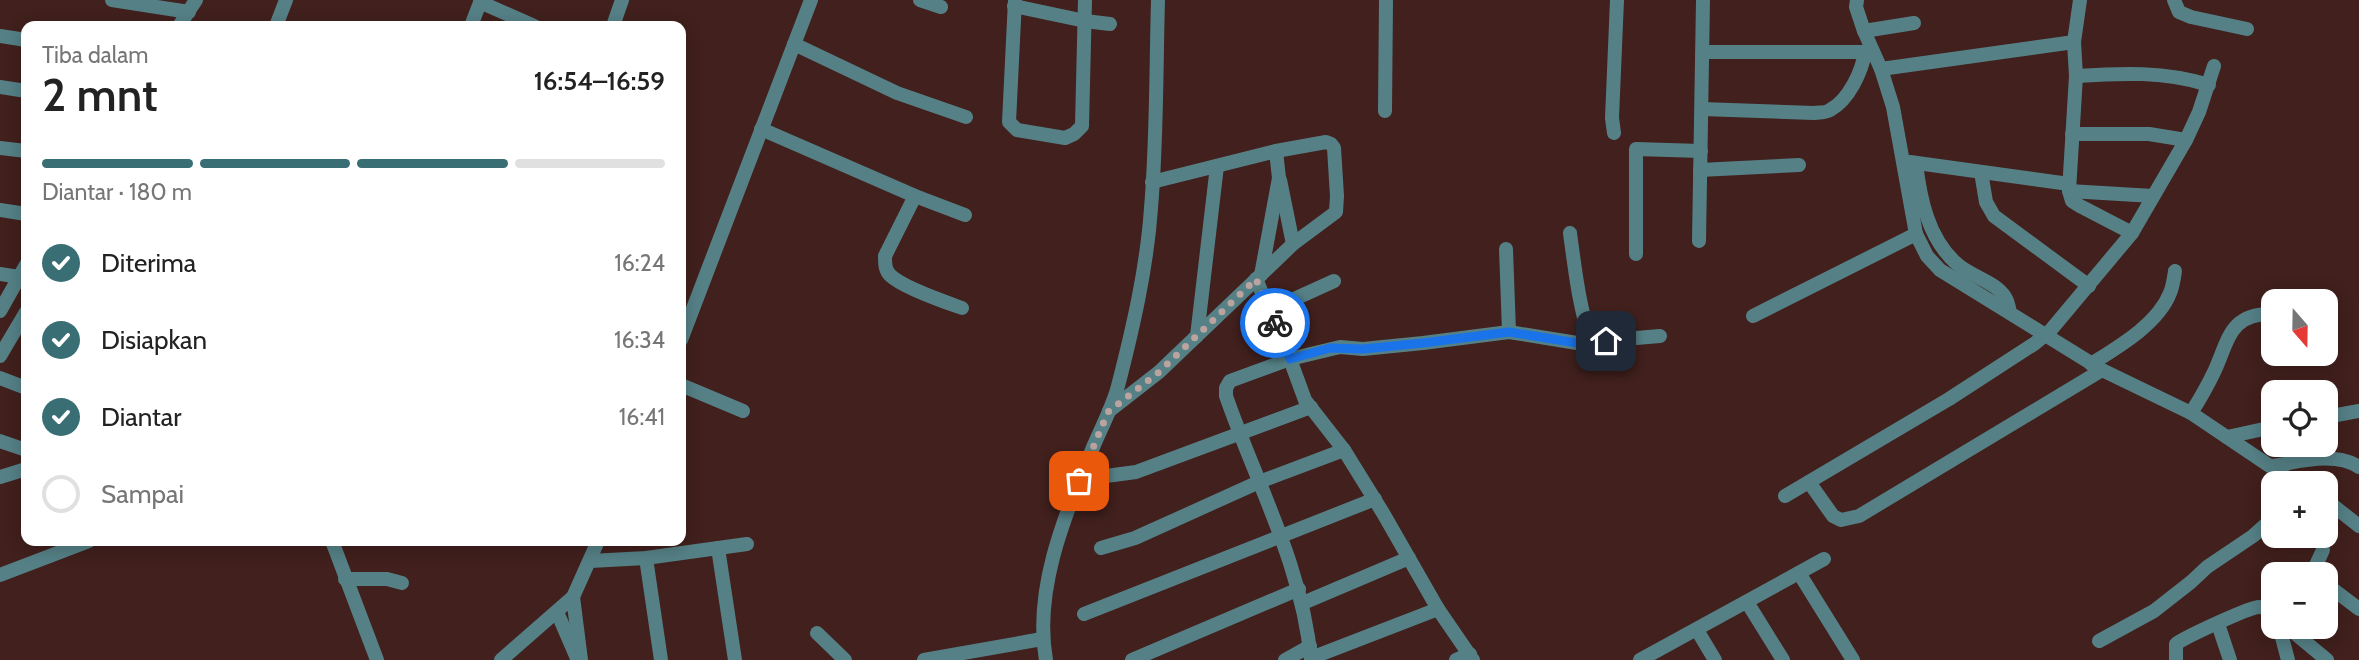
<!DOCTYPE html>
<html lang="id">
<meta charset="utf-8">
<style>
:root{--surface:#fff;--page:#f6f6f6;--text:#222;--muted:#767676;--line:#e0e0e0;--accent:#386e74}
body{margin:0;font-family:Cabin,sans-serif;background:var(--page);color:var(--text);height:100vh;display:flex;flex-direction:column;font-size:26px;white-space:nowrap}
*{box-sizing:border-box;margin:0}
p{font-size:23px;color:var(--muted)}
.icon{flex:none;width:38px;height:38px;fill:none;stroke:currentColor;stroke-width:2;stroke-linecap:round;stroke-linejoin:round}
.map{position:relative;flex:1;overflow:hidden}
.sheet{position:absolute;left:21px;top:21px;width:665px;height:525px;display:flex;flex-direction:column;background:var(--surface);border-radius:14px;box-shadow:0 4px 18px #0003}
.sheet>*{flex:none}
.needle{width:46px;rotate:160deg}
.controls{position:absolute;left:2261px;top:289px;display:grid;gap:14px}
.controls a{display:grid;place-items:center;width:77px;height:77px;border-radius:14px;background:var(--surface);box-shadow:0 4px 18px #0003;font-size:35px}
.pin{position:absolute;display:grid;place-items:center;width:60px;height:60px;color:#fff;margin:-30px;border-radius:14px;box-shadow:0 4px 10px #0006}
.courier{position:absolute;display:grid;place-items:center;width:70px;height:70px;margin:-35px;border:5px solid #1a73e8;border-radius:50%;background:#fff;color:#222;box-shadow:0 2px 9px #0007}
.head em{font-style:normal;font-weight:600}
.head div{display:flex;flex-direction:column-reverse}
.head{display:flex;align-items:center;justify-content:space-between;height:119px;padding:0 21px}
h1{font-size:46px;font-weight:600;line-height:52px}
.bar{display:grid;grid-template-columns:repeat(4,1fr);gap:10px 7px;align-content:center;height:84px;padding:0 21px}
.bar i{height:9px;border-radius:5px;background:var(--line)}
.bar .selected{background:var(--accent)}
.bar p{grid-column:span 4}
ol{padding:0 21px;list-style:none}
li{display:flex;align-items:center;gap:21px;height:77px}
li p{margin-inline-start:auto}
li .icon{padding:7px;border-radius:50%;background:var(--accent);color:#fff;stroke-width:4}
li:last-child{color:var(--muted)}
li i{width:38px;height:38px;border:4px solid var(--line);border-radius:50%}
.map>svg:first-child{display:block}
</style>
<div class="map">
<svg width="2359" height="660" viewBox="0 0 2359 660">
<rect width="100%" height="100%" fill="#41201d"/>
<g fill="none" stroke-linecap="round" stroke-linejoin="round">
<g stroke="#558186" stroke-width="14">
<polyline points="112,0 189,12"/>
<polyline points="920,0 941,7"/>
<polyline points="1015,0 1009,122 1017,130 1065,138 1074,134 1082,126 1085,0"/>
<polyline points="1857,0 1856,7 1864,31 1881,69 1893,107 1916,234 1927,256 1940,270 2102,370 2191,413 2295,483"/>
<polyline points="2080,0 2074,42 2076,76 2069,191 2072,201 2080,206 2132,233"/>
<polyline points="2174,0 2179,12 2191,17 2247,29"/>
<polyline points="480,2 534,26"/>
<polyline points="1014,6 1085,21 1110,24"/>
<polyline points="179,26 196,0"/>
<polyline points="276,26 286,0"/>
<polyline points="471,26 481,0"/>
<polyline points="613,26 622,0"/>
<polyline points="1864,31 1914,23"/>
<polyline points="0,36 26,40"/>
<polyline points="794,44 897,93 966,117"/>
<polyline points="1703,52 1865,52"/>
<polyline points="1881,69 2074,42"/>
<path d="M 2076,76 C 2121,73 2165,71 2209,85"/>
<polyline points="0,87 26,91"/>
<path d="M 1702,109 L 1814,113 C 1820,112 1826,113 1830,110 C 1849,100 1862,71 1865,52 L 1872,51"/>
<polyline points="1385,111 1386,0"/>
<polyline points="761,129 915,196 965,215"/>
<polyline points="1614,133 1612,118 1617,0"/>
<polyline points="2072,134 2149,134 2186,140"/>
<polyline points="0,148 26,151"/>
<polyline points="1910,162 2069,184"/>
<path d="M 1916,163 C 1920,198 1928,238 1956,263 C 1969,276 1995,281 2005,297 C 2008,301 2009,308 2010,313"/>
<polyline points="1700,170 1799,165"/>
<polyline points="1981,172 1986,202 1994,216 2089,286"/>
<polyline points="1280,180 1293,244"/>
<polyline points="2069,191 2153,196"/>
<path d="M 915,196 L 885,256 C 885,264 885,271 891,276 C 904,288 945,302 962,308"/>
<polyline points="0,210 26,214"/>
<path d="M 1570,233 C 1575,270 1579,306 1591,342"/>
<polyline points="1699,241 1703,0"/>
<polyline points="1506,249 1509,332"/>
<polyline points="1636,254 1636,149 1701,151"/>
<polyline points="0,274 19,277"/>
<polyline points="1261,275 1279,178 1276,151"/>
<polyline points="1256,279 1287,351 1305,400 1344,450 1383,513 1438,609 1473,660"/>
<polyline points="1270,310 1334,281"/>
<polyline points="0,311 26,265"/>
<polyline points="1753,316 1916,234"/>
<polyline points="1197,336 1217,166"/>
<polyline points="681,340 811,0"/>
<polyline points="0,356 26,312"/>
<path d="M 2091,364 C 2118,347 2158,324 2170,293 C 2173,286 2174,278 2175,271"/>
<polyline points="0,378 26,388"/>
<polyline points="681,385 743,411"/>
<polyline points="1109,411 1159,372 1293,244 1336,212 1337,196 1334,148 1331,144 1326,142 1276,151 1152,182"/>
<path d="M 2191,413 C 2200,399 2208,385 2215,370 C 2229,339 2230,313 2273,314"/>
<polyline points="2326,417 2359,411"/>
<polyline points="2227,437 2273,427"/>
<polyline points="0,441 26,450"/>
<path d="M 2271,466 C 2299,462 2334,451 2359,467"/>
<polyline points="1106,476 1136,472 1311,407"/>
<polyline points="0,477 26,469"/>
<polyline points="1809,482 1833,516 1841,520 1859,516 2102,370"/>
<polyline points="1785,496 1949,399 2034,344 2050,331 2132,233 2186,140 2199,112 2214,66"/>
<polyline points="2326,500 2359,526"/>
<polyline points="332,541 377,660"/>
<polyline points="718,548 735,660"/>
<polyline points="1101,548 1135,538 1259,482 1344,450"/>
<polyline points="646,558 661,660"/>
<polyline points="590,561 646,558 747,544"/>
<polyline points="1799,573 1853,660"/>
<polyline points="2318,574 2316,565 2323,550"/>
<polyline points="0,575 89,541"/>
<polyline points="345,579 387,579 402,583"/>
<polyline points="2326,584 2359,609"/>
<polyline points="573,597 581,660"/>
<polyline points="1747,602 1783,660"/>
<polyline points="1303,603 1409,558"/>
<polyline points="557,612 576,656"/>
<polyline points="1084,614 1375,499"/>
<polyline points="2218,624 2230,660"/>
<polyline points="2279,626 2288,660"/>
<polyline points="2286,626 2327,660"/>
<polyline points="1697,630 1715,660"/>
<polyline points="817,633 845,660"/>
<polyline points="2099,641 2154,611 2191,582 2207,567 2253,536 2273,518"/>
<polyline points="1311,658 1438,609"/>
<polyline points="501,660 573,597 598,541"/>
<polyline points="924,660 1042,639"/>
<path d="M 1046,660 C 1033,587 1067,511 1094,445 C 1102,426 1113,406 1118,386 C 1133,328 1147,267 1151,208 C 1157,139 1156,69 1158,0"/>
<polyline points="1132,660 1299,589"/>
<polyline points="1285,660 1310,646"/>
<path d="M 1311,660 C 1302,565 1257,485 1226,396 L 1226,388 L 1230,381 L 1290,359 L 1340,347 L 1363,349 L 1423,343 L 1509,332 L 1577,343 L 1660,336"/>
<polyline points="1456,660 1470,654"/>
<polyline points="1640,660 1824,559"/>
<path d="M 2176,660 L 2176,644 C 2185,637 2250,607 2259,607 C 2265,607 2269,611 2273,615"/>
</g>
</g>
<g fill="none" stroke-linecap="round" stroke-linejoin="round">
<polyline stroke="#bba3a0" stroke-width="7" stroke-dasharray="0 12.6" points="1079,481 1108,412 1159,372 1256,279 1275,323"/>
<polyline stroke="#1a73e8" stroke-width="9" points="1275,323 1290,359 1330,348 1363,349 1423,343 1509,332 1577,343 1606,341"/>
</g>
</svg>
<div class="controls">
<a><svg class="needle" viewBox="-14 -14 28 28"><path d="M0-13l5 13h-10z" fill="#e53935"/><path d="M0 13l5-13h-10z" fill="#767676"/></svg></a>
<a><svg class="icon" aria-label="locate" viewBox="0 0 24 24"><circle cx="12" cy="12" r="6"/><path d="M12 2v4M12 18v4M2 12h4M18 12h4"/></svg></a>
<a>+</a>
<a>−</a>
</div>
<div class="pin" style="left:1079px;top:481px;background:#ea580c"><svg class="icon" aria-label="bag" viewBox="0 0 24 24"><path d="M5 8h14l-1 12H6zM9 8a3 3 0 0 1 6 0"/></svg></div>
<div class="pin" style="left:1606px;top:341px;background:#1f2937"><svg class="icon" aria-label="home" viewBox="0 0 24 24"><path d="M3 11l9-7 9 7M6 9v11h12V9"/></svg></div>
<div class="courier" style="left:1275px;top:323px"><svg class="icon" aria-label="bike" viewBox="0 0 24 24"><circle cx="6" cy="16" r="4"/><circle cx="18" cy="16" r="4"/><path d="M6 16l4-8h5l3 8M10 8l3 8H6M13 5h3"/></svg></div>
<section class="sheet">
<div class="head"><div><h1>2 mnt</h1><p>Tiba dalam</p></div><em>16:54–16:59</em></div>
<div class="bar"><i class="selected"></i><i class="selected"></i><i class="selected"></i><i></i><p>Diantar · 180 m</p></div>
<ol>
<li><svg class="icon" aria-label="check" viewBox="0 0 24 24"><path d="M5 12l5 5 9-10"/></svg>Diterima<p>16:24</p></li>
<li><svg class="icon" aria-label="check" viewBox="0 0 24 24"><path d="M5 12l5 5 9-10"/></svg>Disiapkan<p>16:34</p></li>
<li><svg class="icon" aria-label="check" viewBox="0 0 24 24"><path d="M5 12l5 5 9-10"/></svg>Diantar<p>16:41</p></li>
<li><i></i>Sampai</li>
</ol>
</section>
</div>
